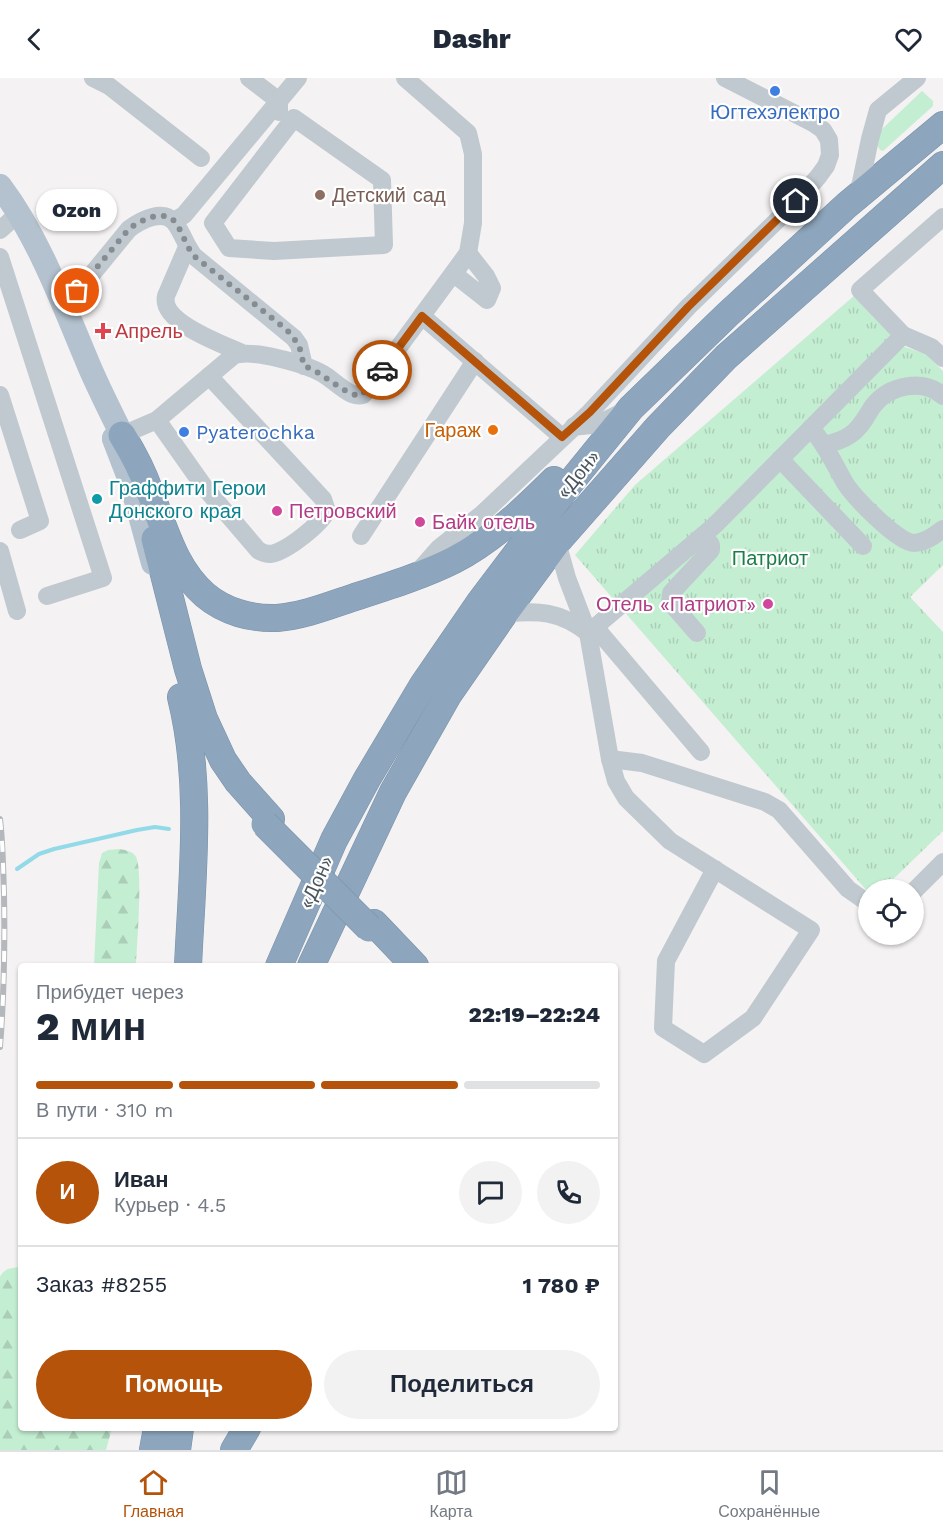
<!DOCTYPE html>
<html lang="ru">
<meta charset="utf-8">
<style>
:root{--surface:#fff;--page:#f2f2f3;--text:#1f2937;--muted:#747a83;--line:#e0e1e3;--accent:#b45309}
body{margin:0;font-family:"Work Sans",sans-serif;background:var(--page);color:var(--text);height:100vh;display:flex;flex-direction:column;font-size:22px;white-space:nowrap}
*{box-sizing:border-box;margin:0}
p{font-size:20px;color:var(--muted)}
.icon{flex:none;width:33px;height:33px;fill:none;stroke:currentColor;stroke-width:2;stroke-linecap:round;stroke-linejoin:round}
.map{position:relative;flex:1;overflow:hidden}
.details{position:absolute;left:18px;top:885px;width:600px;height:468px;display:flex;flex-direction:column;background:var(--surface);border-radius:6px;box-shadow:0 2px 4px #0004}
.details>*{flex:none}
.fabs{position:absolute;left:858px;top:801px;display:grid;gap:12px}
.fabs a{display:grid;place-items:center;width:66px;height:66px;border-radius:50%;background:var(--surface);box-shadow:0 2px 4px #0004;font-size:30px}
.pin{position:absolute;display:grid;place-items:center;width:51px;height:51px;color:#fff;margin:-26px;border:3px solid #fff;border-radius:50%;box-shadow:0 2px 6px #0007}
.courier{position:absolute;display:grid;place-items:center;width:60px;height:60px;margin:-30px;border:4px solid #b45309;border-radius:50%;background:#fff;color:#222;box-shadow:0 2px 8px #0007}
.bubble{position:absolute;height:42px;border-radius:21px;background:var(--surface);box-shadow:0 2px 4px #0004;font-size:20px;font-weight:800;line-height:42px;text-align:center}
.summary em{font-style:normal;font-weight:800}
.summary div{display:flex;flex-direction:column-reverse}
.summary{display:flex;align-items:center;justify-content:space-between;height:102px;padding:0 18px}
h1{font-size:39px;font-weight:800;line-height:45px}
.bar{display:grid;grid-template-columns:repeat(4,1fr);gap:9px 6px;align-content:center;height:72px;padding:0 18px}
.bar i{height:8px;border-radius:4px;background:var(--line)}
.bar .current{background:var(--accent)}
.bar p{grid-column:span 4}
.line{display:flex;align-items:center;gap:15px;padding:0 18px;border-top:2px solid var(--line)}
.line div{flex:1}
.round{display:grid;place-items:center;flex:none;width:63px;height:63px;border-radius:32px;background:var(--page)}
.primary-button{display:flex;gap:12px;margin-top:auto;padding:12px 18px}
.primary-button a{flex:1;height:69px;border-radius:36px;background:var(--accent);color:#fff;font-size:24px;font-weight:800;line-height:69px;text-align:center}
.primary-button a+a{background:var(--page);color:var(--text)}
header{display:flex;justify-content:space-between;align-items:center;height:78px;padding:0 18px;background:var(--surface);font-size:27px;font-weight:800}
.tab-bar{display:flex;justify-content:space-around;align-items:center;height:84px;border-top:2px solid var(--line);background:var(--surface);font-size:16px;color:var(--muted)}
.tab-bar a{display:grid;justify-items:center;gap:3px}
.tab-bar .current{color:var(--accent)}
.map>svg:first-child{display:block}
</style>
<header><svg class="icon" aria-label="back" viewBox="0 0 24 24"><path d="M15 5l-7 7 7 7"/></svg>Dashr<svg class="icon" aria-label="heart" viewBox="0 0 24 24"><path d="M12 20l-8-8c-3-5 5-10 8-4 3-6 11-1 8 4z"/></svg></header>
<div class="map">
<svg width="943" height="1372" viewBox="0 0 943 1372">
<defs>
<pattern id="forest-firs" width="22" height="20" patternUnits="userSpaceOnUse" patternTransform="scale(1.5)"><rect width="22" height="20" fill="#c4eed2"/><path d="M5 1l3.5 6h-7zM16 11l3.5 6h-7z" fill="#aaceb7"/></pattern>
<pattern id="park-tufts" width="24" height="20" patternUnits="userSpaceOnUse" patternTransform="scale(1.5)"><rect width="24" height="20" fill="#c4eed2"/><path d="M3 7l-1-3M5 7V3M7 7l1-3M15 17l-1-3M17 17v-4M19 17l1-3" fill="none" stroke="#aaceb7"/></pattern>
</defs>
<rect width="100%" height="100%" fill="#f4f2f2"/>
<polygon fill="#c4eed2" points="922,13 933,23 933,28 883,73 880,72 877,67 880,53"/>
<g fill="url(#forest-firs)">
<path d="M 119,771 C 125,772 133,773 136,779 C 143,791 137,870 136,888 L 94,888 L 99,785 L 102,775 L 108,772 Z"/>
<path d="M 21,1189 L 21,1350 L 112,1350 L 106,1372 L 0,1372 L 0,1199 C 4,1190 12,1190 21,1189 Z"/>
</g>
<polygon fill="url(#park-tufts)" points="855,217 905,269 926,276 943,293 943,487 910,519 943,554 943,753 883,811 868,812 868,814 575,477 635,407"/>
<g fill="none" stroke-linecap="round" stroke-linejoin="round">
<polyline stroke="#93dae8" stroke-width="4" points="17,791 39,776 54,771 137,752 155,749 169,751"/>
<defs>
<g id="highway">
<path d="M 122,357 C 133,375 143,394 150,414 C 165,451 174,490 205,517 C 225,534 252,541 277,540 C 303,538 328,528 352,520 C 386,509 422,498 454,482 C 492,462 524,432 554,402"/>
<polyline points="155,461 188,591 204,641 223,682 238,704 271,741"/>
<path d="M 181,619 C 203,707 192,799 188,888"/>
<polyline points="374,845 415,888"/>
<polyline points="279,888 334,762 367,701 423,607 480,524 570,405 631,330 727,237 847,127 943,47"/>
<polyline points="311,888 393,714 448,617 504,536 557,464 658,349 726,279 943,87"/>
<polyline points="153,1372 157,1350"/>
<polyline points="177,1372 180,1350"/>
<polyline points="234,1372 247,1350"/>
</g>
</defs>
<use href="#highway" stroke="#7891a9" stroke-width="28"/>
<g stroke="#c0c9cf" stroke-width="18">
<polyline points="93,0 109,8 201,80"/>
<polyline points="249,0 279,23 279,34"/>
<polygon points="294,40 382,102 384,167 274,173 229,170 213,145"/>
<polyline points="858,118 870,61 878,32 917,0"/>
<polyline points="943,139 860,212 903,257 931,269 943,280"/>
<polyline points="174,143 184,137 298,0"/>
<polyline points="0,152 19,135"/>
<path d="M 187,169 L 166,218 C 160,244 220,265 240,274"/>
<polygon points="468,175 486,198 492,210 487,222 454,196"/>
<polyline points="0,179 103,500 47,518"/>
<path d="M 65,229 L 129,151 C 141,142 164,130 175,145 C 183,156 186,168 194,178 L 294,260 L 299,267 L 304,288"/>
<polyline points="422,238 562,359"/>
<polyline points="0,317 40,443 20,452"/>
<path d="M 157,342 L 205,410 L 258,472 C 262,475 267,476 271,476 C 287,473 320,447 327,433 L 323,421 L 209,298"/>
<path d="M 574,348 C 594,350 607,342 624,333"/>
<path d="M 811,350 C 826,367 834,386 845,405 C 854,419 898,465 914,465 C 925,465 935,457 943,451"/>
<path d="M 122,357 L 157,342 L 233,278 C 250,270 306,286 323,296 C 334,302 350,321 363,317 L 368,311 L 468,175 L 473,145 L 473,76 L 468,55 L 405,0"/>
<path d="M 824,367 C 833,365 843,362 850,357 C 861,350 866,338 873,328 C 889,307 923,300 943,318"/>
<polyline points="780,381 863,468"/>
<polyline points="361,458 475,283"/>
<polyline points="557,464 567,500 588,555 610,681 616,703 626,720 670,763 811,852 753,940 704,976 663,950 666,883 715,791"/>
<polyline points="0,473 17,533"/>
<polyline points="417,495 439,470 482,436 590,334 688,229 796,124 818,99 826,88 830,77 829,62 823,52 813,45 725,0"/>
<path d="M 504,536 C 538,532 560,533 588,555"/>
<polyline points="595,549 701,674"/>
<polyline points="588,555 715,447 903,257"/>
<polyline points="697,555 670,524 671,515 711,472 711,467 704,457"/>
<polyline points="610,681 642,685 765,724 779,732 848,811 868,825"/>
<polyline points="914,813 943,784"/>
</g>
<g stroke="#b3c2ce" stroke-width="24">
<path d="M 0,108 C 40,161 64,229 90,290 C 100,313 111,335 122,357 L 114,360"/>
<polyline points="114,361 132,408 153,485"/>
</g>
<use href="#highway" stroke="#8da6bd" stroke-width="27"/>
<defs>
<path id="rail" d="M 0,741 C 3,766 3,790 4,815 C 5,867 4,918 0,969"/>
</defs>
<use href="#rail" stroke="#b4b7bb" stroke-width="6"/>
<use href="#rail" stroke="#fff" stroke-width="4" stroke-dasharray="11" stroke-linecap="butt"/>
<defs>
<polyline id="highway-bridge" points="265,746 369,850"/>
</defs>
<use href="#highway-bridge" stroke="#7891a9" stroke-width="28" stroke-linecap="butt"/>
<use href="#highway-bridge" stroke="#8da6bd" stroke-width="27"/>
</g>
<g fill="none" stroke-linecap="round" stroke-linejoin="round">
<path stroke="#868d92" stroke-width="6" stroke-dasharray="0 10.8" d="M 77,213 L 129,151 C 141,142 164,130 176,145 C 183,156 186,168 194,178 L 287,252 L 299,267 L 304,288 C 324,295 339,313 359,318 L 368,311 L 382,292"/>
<polyline stroke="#b45309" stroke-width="8" points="382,292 422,238 562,359 590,334 688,229 796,123"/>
</g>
<g fill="#3f7fe0" stroke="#fff" stroke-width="2">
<circle cx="775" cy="13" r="6"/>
<circle cx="184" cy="354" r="6"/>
</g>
<circle fill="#8d6e63" stroke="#fff" stroke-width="2" cx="320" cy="117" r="6"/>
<path fill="#e0444e" stroke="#fff" stroke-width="2" d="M100 244h6v6h6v6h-6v6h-6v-6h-6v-6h6z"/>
<circle fill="#e8710a" stroke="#fff" stroke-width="2" cx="493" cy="352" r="6"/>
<circle fill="#0f9aa8" stroke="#fff" stroke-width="2" cx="97" cy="421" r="6"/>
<g fill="#d1479c" stroke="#fff" stroke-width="2">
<circle cx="277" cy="433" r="6"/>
<circle cx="420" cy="444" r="6"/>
<circle cx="768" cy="526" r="6"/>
</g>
<g text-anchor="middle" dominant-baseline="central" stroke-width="4.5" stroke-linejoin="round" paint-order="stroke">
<g font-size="20" fill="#366cbe" stroke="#fff">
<text x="775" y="34">Югтехэлектро</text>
<text x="196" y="354" text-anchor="start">Pyaterochka</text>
</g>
<g font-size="20" fill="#785e54" stroke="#fff" text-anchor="start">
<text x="332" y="117">Детский сад</text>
</g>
<g font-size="20" fill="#be3a42" stroke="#fff" text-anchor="start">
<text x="115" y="253">Апрель</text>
</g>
<g font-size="20" fill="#c56008" stroke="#fff" text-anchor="end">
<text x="481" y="352">Гараж</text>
</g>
<g font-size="20" fill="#4a565e" stroke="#fff">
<text transform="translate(578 396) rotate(-51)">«Дон»</text>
<text transform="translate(316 804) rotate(-66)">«Дон»</text>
</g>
<g font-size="20" fill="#0d838f" stroke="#fff" text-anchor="start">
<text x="109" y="410">Граффити Герои<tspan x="109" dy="23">Донского края</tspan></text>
</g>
<g font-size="20" fill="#b23c85" stroke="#fff" text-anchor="start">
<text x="289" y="433">Петровский</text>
<text x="432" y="444">Байк отель</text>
<text x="756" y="526" text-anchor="end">Отель «Патриот»</text>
</g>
<g font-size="20" fill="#1d7d49" stroke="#fff">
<text x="770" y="480">Патриот</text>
</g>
</g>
</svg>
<div class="fabs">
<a><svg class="icon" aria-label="locate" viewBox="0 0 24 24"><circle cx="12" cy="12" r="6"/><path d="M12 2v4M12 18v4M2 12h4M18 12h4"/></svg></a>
</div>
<div class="pin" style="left:77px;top:213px;background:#ea580c"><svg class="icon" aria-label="bag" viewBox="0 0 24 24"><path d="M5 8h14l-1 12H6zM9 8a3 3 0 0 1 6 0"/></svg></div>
<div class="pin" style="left:796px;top:123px;background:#1f2937"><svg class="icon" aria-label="home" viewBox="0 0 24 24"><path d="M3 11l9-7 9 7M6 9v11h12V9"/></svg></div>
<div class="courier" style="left:382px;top:292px"><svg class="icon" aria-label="car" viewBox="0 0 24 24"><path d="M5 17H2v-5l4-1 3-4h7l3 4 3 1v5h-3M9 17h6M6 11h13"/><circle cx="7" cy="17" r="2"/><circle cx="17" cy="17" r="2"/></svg></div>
<div class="bubble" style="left:36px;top:111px;width:81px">Ozon</div>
<section class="details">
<div class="summary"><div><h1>2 мин</h1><p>Прибудет через</p></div><em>22:19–22:24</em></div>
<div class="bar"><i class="current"></i><i class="current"></i><i class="current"></i><i></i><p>В пути · 310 m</p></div>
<div class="line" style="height:108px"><b class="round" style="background:var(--accent);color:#fff">И</b><div><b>Иван</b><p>Курьер · 4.5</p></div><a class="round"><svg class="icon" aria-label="chat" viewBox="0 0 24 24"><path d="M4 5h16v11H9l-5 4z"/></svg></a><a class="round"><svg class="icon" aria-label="phone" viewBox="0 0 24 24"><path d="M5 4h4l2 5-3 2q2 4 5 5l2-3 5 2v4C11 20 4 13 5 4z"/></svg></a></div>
<div class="line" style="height:78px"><div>Заказ #8255</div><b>1 780 ₽</b></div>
<div class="primary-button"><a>Помощь</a><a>Поделиться</a></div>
</section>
</div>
<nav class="tab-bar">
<a class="current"><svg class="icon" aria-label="home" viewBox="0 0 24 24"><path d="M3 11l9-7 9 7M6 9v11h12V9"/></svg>Главная</a>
<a><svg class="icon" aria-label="map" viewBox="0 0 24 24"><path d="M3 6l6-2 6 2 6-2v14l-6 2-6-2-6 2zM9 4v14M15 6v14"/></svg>Карта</a>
<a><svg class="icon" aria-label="saved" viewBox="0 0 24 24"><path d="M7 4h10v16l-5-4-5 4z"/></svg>Сохранённые</a>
</nav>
